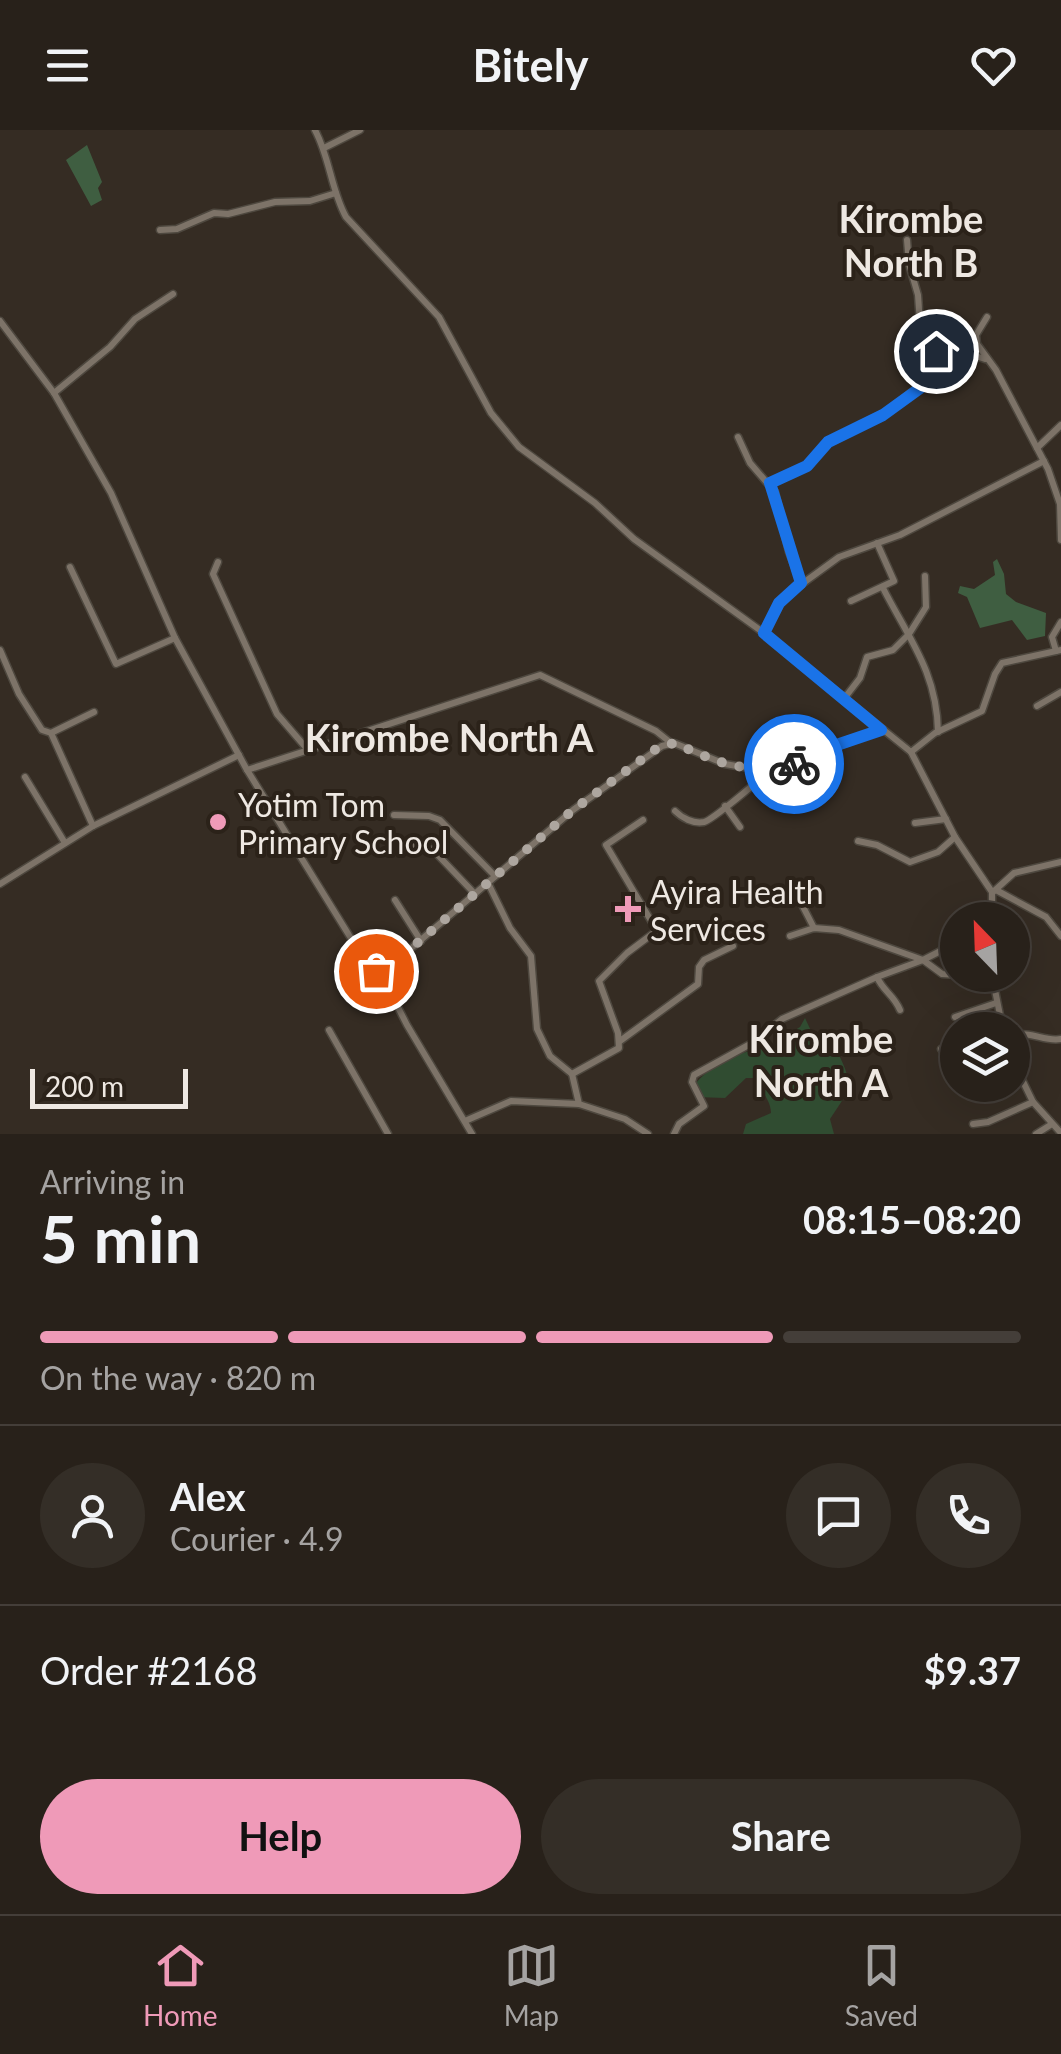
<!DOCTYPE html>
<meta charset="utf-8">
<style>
:root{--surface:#28211a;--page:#342e27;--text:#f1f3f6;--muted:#a5a3a2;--line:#443e39;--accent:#ef9ab8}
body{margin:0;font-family:Lato,sans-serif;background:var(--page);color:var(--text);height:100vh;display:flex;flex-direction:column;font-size:38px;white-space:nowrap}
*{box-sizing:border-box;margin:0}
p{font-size:32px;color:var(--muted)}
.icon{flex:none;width:55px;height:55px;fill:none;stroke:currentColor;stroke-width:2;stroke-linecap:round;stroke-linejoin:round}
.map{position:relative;height:1004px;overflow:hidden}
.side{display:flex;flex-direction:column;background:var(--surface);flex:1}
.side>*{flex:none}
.needle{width:65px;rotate:337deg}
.controls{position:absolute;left:940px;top:772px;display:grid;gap:20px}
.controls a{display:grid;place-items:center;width:90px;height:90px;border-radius:50%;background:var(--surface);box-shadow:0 10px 40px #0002,0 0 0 2px var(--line);font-size:50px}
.scale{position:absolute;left:30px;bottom:25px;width:158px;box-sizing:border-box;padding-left:10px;border:5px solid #eee8e2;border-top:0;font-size:28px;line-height:35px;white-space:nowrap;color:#eee8e2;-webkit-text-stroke:8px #2b2219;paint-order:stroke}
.pin{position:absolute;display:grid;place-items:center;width:85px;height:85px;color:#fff;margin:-42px;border:5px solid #fff;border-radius:50%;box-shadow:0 2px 10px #0007}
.courier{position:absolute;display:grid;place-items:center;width:100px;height:100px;margin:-50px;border:8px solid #1a73e8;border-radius:50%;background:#fff;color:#222;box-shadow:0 2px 12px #0007}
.headline em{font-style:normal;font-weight:700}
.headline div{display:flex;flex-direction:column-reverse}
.headline{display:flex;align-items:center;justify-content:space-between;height:170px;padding:0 40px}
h1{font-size:65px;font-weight:700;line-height:75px}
.bar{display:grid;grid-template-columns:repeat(4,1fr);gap:15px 10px;align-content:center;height:120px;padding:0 40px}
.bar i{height:12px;border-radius:8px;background:var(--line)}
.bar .current{background:var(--accent)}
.bar p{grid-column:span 4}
.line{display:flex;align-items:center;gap:25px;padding:0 40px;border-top:2px solid var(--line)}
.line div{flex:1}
.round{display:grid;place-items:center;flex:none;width:105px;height:105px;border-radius:52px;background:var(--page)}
.button{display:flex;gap:20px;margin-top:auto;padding:20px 40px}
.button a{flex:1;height:115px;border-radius:60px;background:var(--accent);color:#111;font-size:40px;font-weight:700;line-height:115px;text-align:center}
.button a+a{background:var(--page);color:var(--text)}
header{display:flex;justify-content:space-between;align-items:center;height:130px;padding:0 40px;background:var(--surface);font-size:45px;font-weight:700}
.menu{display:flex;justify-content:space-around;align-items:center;height:140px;border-top:2px solid var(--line);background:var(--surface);font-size:28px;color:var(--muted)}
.menu a{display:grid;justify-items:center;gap:5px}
.menu .current{color:var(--accent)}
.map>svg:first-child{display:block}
</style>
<header><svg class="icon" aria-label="menu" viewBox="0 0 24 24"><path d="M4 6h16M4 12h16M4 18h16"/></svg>Bitely<svg class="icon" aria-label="heart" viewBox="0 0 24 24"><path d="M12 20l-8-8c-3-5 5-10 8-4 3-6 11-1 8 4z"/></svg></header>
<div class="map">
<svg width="1061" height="1004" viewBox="0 0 1061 1004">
<rect width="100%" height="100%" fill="#352c23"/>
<path fill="#304c31" d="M 805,888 L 820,920 L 837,921 C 854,955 851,958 830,989 L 834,1004 L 743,1004 L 746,994 L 771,983 C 771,970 760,961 757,948 L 746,948 L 725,968 L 696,967 L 692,959 C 706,934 751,916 779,916 L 784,907 L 800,897 Z"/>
<g fill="#3f5e41">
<polygon points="87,15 102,52 98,58 102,70 91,76 66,30"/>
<polygon points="997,429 1004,444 1006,464 1016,472 1046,483 1045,506 1027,510 1012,490 980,498 967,467 958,463 960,456 974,459 995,445 993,432"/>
</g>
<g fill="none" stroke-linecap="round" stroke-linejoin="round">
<defs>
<g id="minor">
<path d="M 315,0 C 330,28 331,60 346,87 L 439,187 L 491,283 L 519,317 L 595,373 L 634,409 L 764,503 L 911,622 L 955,707 L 992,762 L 992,790"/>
<polyline points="324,18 360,0"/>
<polyline points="160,100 177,99 214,83 228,84 275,72 310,71 336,63"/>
<polyline points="987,187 976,205 977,214 996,240 1048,339 1060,374 1061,410"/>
<polyline points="0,191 54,263 111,363 175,508 247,640 352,810 372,838 381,844 407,895 472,1004"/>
<polyline points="928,223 952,219 985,229"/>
<polyline points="54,263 110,217 135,189 173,164"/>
<polyline points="738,307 750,333 775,362 789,422 801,453"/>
<polyline points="1037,318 1061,295"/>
<polyline points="769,353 807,335 828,312 883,285 927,250 928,223 921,208 918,165 909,134 907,110"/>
<polyline points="218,432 213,444 277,584 308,620"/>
<polyline points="70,437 116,534 175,508"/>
<path d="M 883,458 C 909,509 937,542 938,602"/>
<polyline points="851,471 894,451 877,413"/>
<polyline points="764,503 784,467 839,427 900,405 1044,331"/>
<polyline points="0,520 19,564 42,600 51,603 93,696"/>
<polyline points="1056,521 1052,507 1061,492"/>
<polyline points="843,570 860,548 867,527 893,520 909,504 926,477 925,446"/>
<polyline points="1037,576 1061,562"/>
<polyline points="51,603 94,582"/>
<polyline points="911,622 935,603 982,581 995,544 1002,533 1061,520"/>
<polyline points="247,640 540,545 656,601 671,613"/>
<polyline points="25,647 65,713"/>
<polyline points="725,676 740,697"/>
<path d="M 675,681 C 682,688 693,694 704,692 C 712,690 762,649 766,642"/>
<polyline points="394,685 429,686 440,690 495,746"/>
<polyline points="915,693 946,689"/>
<polyline points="858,711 877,715 910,732 938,722 955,707"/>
<polyline points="406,715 433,720 475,764"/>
<polyline points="488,753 510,798 531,826 537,899 550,926 572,944 579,974 625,989 648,1004"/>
<polyline points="0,754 93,696 239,625"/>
<polyline points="996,760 1046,787 1061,806"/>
<polyline points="993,762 1014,743 1061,732"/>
<polyline points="797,765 814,798"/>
<polyline points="395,770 421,811"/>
<polyline points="790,806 814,798 839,800 923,830 942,844 958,845"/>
<polyline points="381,844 573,680 662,616 674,613 725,634 771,642 880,600"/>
<polyline points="992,845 1003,900"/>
<path d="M 877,847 C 883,861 894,865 900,880"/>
<polyline points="955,887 996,873"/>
<polyline points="329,900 388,1004"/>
<path d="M 1012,906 C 1031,900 1043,912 1061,909"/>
<polyline points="620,911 698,854 699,837 704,830 733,816"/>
<polyline points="941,919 951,932 958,931"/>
<polyline points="1012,929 1033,972 1061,1003"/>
<polyline points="572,944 619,918 618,903 599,851 627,823 655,802 653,794 606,715 643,690"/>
<polyline points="465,991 511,971 579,974"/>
<polyline points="973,994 988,992 1033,972"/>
<polyline points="674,1004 679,994 704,976 692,952 694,945 754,912 782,889 877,847 923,830 958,812"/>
<polyline points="1036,1004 1052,994"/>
</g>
</defs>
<use href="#minor" stroke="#4e483f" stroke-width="9"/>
<use href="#minor" stroke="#7d7368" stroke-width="6"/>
</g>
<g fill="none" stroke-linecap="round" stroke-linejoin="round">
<polyline stroke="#ada69f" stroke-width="10" stroke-dasharray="0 18" points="376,841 381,844 573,680 656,619 674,613 716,631 763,642 776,641 794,634"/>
<polyline stroke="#1a73e8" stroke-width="12" points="794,634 816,622 881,600 764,503 779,473 801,453 770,353 807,336 828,312 883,285 923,256 928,248 928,223 936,221"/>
</g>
<g fill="#ef9ab8" stroke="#2b2219" stroke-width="4">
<circle cx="218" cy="692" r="10"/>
<path d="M623 764h10v10h10v10h-10v10h-10v-10h-10v-10h10z"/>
</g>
<g text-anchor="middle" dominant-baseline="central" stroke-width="8" stroke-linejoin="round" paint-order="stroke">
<g font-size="32" fill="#eee8e2" stroke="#2b2219" text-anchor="start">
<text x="238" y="674">Yotim Tom<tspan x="238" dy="37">Primary School</tspan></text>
<text x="650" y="761">Ayira Health<tspan x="650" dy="37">Services</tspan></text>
</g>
<g font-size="38" font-weight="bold" fill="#eee8e2" stroke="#2b2219">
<text x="911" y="88">Kirombe<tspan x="911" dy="44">North B</tspan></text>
<text x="449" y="607">Kirombe North A</text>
<text x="821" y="908">Kirombe<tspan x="821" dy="44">North A</tspan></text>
</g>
</g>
</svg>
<div class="controls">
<a><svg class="needle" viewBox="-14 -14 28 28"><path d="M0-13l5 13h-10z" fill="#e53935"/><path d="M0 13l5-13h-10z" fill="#a5a3a2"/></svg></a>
<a><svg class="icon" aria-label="layers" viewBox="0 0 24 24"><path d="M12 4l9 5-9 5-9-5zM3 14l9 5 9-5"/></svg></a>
</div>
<div class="scale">200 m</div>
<div class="pin" style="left:376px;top:841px;background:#ea580c"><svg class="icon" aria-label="bag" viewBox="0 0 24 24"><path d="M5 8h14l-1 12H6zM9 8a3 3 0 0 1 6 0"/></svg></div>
<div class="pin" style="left:936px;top:221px;background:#1f2937"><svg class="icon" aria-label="home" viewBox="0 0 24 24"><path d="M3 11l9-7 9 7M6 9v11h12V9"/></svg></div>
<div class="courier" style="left:794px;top:634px"><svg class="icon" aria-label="bike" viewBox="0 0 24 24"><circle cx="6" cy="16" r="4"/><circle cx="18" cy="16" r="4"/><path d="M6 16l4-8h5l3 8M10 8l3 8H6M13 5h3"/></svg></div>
</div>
<section class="side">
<div class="headline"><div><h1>5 min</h1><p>Arriving in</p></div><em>08:15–08:20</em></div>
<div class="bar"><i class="current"></i><i class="current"></i><i class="current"></i><i></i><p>On the way · 820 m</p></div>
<div class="line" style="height:180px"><a class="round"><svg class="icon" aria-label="person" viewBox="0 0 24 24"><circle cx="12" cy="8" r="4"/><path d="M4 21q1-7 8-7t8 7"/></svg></a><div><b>Alex</b><p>Courier · 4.9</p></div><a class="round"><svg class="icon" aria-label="chat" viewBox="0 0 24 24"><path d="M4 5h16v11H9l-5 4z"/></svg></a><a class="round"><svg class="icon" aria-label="phone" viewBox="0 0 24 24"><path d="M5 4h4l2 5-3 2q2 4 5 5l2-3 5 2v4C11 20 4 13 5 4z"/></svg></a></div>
<div class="line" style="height:130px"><div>Order #2168</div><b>$9.37</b></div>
<div class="button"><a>Help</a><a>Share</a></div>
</section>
<nav class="menu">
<a class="current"><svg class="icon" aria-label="home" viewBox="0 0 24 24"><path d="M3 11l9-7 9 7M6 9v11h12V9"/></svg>Home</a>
<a><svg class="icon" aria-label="map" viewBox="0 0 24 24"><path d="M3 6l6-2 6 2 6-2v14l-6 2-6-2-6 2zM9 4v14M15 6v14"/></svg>Map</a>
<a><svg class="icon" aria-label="saved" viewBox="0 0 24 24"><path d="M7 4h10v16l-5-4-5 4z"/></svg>Saved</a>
</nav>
